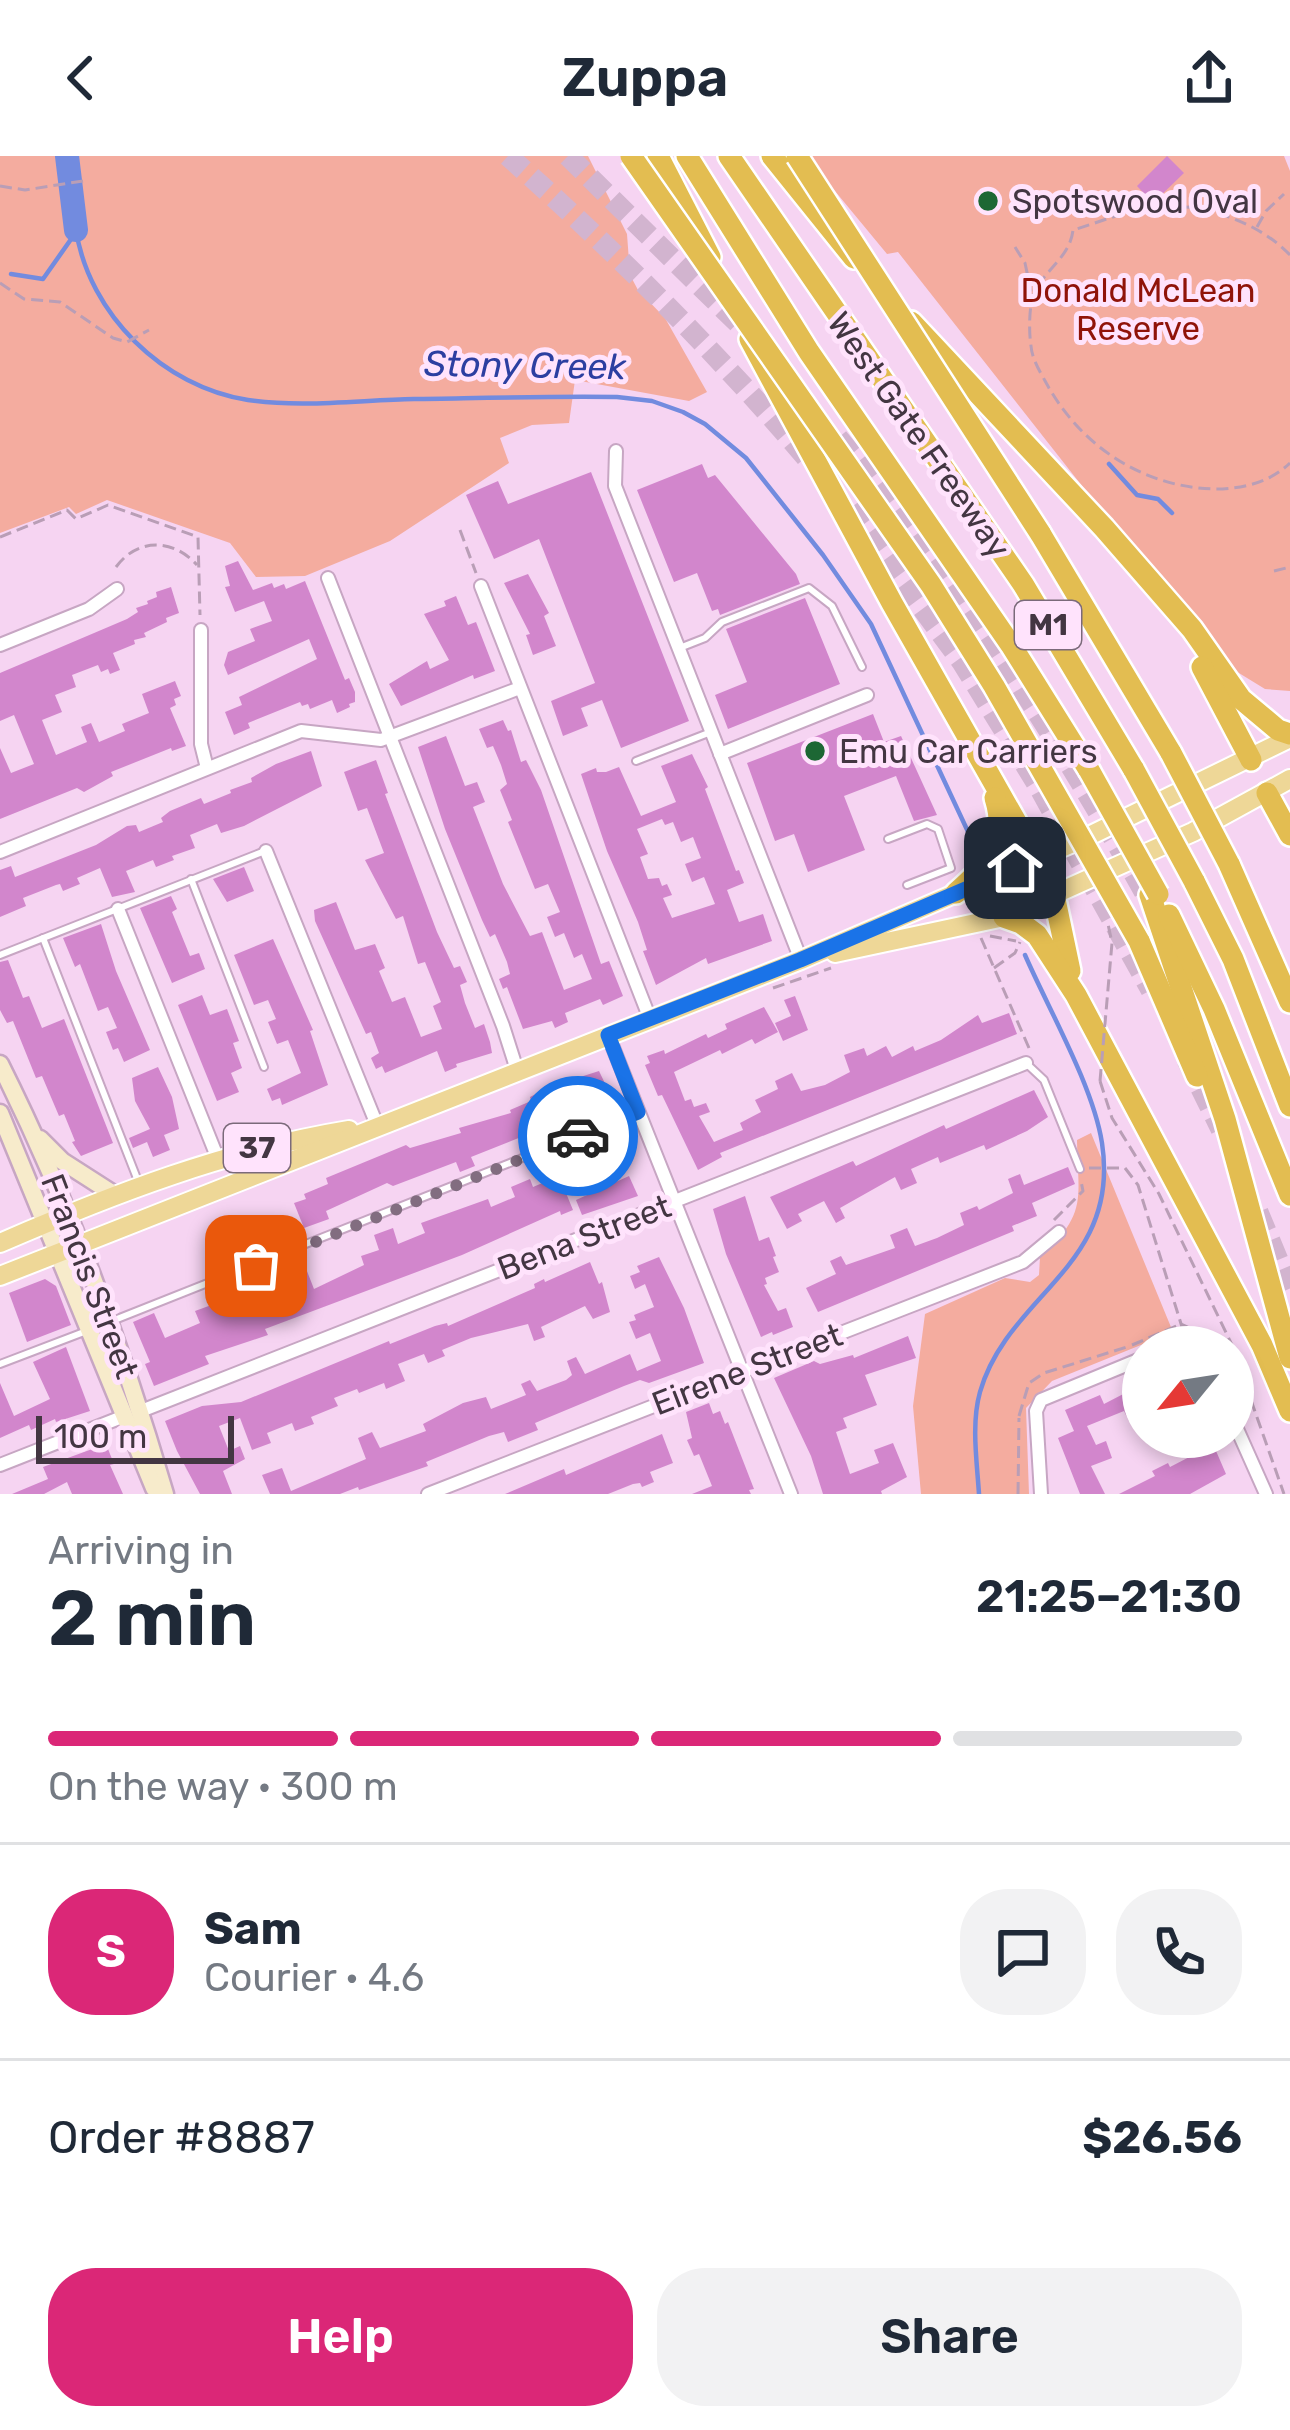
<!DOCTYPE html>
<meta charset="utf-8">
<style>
:root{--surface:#fff;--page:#f2f2f3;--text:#1f2937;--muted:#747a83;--line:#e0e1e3;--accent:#db2777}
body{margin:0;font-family:Rubik,sans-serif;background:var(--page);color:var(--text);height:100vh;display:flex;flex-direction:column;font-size:45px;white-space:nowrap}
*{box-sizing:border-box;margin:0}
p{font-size:39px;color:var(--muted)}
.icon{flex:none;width:66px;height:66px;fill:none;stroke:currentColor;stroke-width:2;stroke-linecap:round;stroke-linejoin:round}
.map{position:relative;height:1338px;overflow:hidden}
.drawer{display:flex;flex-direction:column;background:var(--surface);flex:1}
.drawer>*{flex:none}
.needle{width:78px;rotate:240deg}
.tools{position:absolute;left:1122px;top:1170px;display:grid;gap:24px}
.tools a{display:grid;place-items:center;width:132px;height:132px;border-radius:50%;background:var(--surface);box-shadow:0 6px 18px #0003;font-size:60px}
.scale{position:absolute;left:36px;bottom:30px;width:198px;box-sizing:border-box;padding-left:12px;border:6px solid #433642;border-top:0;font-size:33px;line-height:42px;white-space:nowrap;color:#433642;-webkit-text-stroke:9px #ffe3fc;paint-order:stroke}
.pin{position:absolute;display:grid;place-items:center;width:102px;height:102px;color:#fff;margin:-51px;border-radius:24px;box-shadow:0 6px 18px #0006}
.courier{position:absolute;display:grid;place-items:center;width:120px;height:120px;margin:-60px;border:9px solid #1a73e8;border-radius:50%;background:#fff;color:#222;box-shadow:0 3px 15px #0007}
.summary em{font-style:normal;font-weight:600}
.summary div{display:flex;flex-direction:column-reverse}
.summary{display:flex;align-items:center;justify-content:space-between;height:204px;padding:0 48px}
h1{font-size:78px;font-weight:600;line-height:90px}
.bar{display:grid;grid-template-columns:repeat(4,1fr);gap:18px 12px;align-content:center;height:144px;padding:0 48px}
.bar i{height:15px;border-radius:9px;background:var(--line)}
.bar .active{background:var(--accent)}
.bar p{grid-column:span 4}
.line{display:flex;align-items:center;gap:30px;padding:0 48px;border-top:3px solid var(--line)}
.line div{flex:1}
.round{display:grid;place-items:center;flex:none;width:126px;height:126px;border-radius:48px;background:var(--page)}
.primary-button{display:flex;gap:24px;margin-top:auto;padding:24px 48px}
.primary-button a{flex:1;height:138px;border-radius:48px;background:var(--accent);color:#fff;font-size:48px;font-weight:600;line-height:138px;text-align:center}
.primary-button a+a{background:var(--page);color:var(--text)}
header{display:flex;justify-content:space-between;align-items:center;height:156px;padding:0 48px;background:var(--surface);font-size:54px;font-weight:600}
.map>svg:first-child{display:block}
</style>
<header><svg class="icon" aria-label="back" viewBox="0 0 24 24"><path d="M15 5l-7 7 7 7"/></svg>Zuppa<svg class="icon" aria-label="share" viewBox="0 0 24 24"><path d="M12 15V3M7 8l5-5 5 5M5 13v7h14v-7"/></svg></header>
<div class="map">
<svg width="1290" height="1338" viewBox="0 0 1290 1338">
<rect width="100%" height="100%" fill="#f6d4f2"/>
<g fill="#f4ac9f">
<polygon points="0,0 588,0 627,78 630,119 638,134 665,162 707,236 689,245 575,224 569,267 532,269 500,282 509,307 390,385 305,420 256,421 230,387 107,344 76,358 69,351 0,377"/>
<polygon points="806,0 1284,0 1290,15 1290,535 1265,533 1234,514 1086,335 898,96 887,98"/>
<path d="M 1091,977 L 1173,1176 L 1052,1225 L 1026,1252 L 1029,1338 L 921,1338 L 913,1250 L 925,1158 L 1005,1122 L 1030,1126 L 1039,1119 L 1040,1101 C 1088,1057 1078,1044 1077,984 Z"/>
</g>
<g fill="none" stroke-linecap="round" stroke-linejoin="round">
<g stroke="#728bdf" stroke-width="4.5">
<path d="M 76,74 C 89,158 163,231 248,244 C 302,252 360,244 414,243 C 481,242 549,240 617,241 L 652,245 L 683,256 L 705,268 L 746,302 L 823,399 L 871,468 L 970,680"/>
<polyline points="11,118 43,123 74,79"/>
<polyline points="1109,308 1137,339 1158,343 1172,357"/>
<path d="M 979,1338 C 977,1306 971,1268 980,1236 C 1008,1138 1121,1111 1102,987 C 1093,930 1049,854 1025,799"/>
</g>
<polyline stroke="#728bdf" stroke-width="24" points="67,0 76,74"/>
</g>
<g fill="#d286cc" fill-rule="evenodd">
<polygon points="1167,0 1184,17 1153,47 1137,30"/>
<polygon points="702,308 708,322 715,319 796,418 800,428 720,459 718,453 712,455 697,417 674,426 637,334"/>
<polygon points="591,316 689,565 621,592 602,544 581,552 588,570 563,580 551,545 595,527 539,383 494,403 466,339 498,325 508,348"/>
<polygon points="238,405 253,434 272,427 274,432 284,428 286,433 305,425 345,524 349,522 355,536 355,546 349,548 350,551 337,557 332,544 310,553 308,548 302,550 300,546 248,567 250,572 234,579 225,556 242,549 239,541 317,503 309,483 228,519 224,509 228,496 255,485 250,473 272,465 264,445 235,456 225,431 230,430 225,410"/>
<polygon points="528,418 549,457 544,460 556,490 533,499 526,479 530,478 504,427"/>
<polygon points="171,431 179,457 166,462 167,466 144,477 146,481 134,484 135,488 113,497 120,514 110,518 108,513 101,516 98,509 72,519 76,531 55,539 62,556 42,564 56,599 87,586 81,571 91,567 99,586 125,575 122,568 149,557 142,538 175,525 181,540 174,543 176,549 170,552 186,590 172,595 171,592 111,616 113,620 84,636 77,632 0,663 0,592 11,617 34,608 14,559 0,565 0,517 127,463 138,456 136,452 148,448 147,445 157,441 156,436"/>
<polygon points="456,440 468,469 476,466 495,515 474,523 473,519 401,550 389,528 427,505 430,513 449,504 424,458 446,450 444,445"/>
<polygon points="805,442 840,528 728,573 715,539 747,526 726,473"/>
<polygon points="873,558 884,586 901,580 937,659 914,665 896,620 844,640 865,694 808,716 794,678 775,685 747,607"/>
<polygon points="503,564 508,575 511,574 521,606 526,604 541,634 601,808 609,805 623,840 603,849 600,843 565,857 568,866 555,872 552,865 523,873 507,831 503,833 499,823 510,818 507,806 495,778 490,781 482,764 445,673 418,591 446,580 465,630 477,626 485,646 473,651 503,728 530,780 542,776 564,834 592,823 582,798 574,802 564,777 555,781 547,761 560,756 548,728 535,733 508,666 512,664 500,634 507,628 501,609 493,590 487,592 479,573"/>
<polygon points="311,595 322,630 244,670 221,677 217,668 190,679 195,692 172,700 174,704 156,711 153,704 126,715 135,736 112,741 100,712 77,722 80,728 63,735 60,728 56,729 23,742 26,750 0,761 0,714 11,710 15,721 96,689 127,670 136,669 139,676 163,666 161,662 170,655 201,642 204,648 231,637 230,634 252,626 251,622 276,608"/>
<path d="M 692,598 L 708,631 L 705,633 L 736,715 L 739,714 L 744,727 L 727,734 L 739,766 L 763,758 L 772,785 L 708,808 L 706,802 L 656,829 L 643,795 L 647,794 L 638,766 L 607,695 L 581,618 L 596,612 L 597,616 L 606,616 L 619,611 L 641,660 L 676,646 L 661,610 ZM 662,663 L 665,669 L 673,666 L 681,686 L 693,681 L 701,702 L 685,708 L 692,726 L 704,721 L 715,748 L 672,762 L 663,742 L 672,739 L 667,728 L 662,730 L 659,722 L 648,723 L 640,701 L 648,698 L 637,673 Z"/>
<polygon points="376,604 388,637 385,638 437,776 454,812 460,810 467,826 460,829 465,847 475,872 484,868 490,886 492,897 456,908 457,911 445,916 437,895 385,917 382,910 376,913 371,902 379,897 371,876 366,878 315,765 314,754 336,746 355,794 375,788 385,812 379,815 392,846 405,841 421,881 442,873 433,850 441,846 425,806 418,808 403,760 396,763 365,704 384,697 367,652 358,655 344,616"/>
<polygon points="244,711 254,735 227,746 213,723"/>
<polygon points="171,740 177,753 172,756 190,800 199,797 205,813 172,827 140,752"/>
<polygon points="101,768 116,815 150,894 124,906 118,892 113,894 106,876 117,872 108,851 98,855 80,808 75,811 63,782"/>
<polygon points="273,783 313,874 310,875 328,929 282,949 280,942 272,945 267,933 301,917 288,884 277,888 268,866 276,863 268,844 254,849 234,799"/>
<polygon points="8,804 23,842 29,840 42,872 64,863 113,987 81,1000 72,986 75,985 64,958 59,960 42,920 36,922 13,865 7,867 0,854 0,806"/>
<polygon points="202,839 210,859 227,853 239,885 233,887 242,912 231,917 239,936 217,945 178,849"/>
<polygon points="795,840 808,874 783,885 775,867 791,860 784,844"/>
<polygon points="764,851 778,876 755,888 752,883 722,898 720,894 674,916 685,945 691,943 694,951 706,947 710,956 699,960 714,986 743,974 740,967 761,956 755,944 778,933 775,925 792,917 801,935 825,929 850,916 844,899 864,892 867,900 886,890 892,901 913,890 915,895 941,884 978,859 982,867 1009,857 1017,878 720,997 722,1001 698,1014 662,939 658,940 645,909 650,907 647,900 664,894 665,898 706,878 708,882 727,873 725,868"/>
<polygon points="158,911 172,941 179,973 164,979 170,994 153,1001 147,986 133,992 129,982 150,973 135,945 132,922"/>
<polygon points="599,915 614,946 592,954 596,965 580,971 574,955 560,960 539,968 541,973 471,1001 475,1010 460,1016 456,1006 393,1030 387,1027 326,1055 329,1063 304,1072 294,1047 306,1043 304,1038 328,1028 326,1022 406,989 410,992 461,977 459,972 511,957 510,954 531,945 530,941 549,931"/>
<polygon points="1034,934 1048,961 1027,975 986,994 984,989 940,1007 938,1001 911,1013 917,1027 901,1034 895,1021 840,1052 845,1062 836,1067 824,1045 798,1058 802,1065 787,1073 770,1041 853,1005 856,1010 944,969 946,973"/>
<polygon points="605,978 613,978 620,994 564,1017 555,997"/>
<polygon points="1068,1011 1075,1028 1032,1047 1037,1060 1012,1070 1014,1075 818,1156 806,1132 836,1118 830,1105 841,1100 846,1109 895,1092 890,1079 907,1072 915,1090 937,1082 964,1069 960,1057 977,1050 979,1054 1013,1037 1008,1023 1020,1018 1024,1029"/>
<polygon points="559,1020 573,1054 561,1059 560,1055 462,1099 265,1173 268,1179 205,1200 209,1208 154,1230 145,1208 150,1206 133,1166 154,1157 165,1182 200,1167 195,1155 239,1139 245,1156 270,1146 266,1134 288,1126 285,1118 305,1110 314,1133 364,1109 361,1100 379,1094 374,1079 393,1072 398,1088 425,1077 421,1067 488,1043 491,1051 515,1041 511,1031 530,1023 533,1031"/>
<polygon points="629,1020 638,1040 582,1059 576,1044"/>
<polygon points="745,1040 759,1085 769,1081 776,1100 773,1101 779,1116 765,1122 767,1128 764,1129 778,1155 786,1152 793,1171 773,1179 772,1176 761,1181 726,1098 713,1053"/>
<polygon points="659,1101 684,1152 704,1207 649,1227 640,1224 624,1230 535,1267 538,1274 508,1286 504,1276 489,1280 426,1306 428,1310 359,1334 358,1331 340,1338 270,1338 262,1319 282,1312 291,1335 366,1303 358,1282 372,1276 380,1292 426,1275 423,1268 463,1247 486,1241 491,1253 526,1239 521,1228 530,1224 537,1235 566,1224 572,1219 567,1205 576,1201 585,1218 630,1198 637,1215 661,1205 650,1177 636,1183 629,1166 636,1164 634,1159 654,1151 645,1128 635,1133 630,1120 640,1116 637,1110"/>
<polygon points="590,1106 599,1128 602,1126 610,1156 593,1163 585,1150 541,1171 545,1181 534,1185 528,1168 471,1182 442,1194 445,1200 428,1207 424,1198 398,1208 405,1225 386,1233 384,1227 359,1237 357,1233 334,1242 338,1250 311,1261 314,1268 295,1275 292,1267 267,1277 271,1287 252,1294 240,1262 219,1270 229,1295 240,1290 245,1303 223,1315 232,1338 200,1338 177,1295 165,1265 202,1250 241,1246 389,1185 390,1188 435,1170 447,1167 448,1170 535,1132 534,1128 544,1123 545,1126"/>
<polygon points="45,1123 56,1130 71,1169 27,1186 9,1137"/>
<polygon points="908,1180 916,1202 865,1219 877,1249 843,1262 847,1272 836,1276 850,1318 879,1307 874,1294 893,1287 907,1321 881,1335 882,1338 823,1338 811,1300 774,1222 814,1205 820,1208 853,1199 854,1202"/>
<polygon points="66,1191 90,1255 56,1266 55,1263 31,1274 29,1269 0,1282 0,1227 14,1260 50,1243 33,1206"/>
<polygon points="1131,1234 1143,1258 1129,1265 1124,1255 1087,1270 1096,1289 1106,1285 1112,1302 1091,1310 1105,1338 1080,1338 1058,1282 1074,1275 1065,1254 1100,1239 1104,1248"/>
<polygon points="709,1247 713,1258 720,1255 725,1268 728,1266 754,1333 749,1334 751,1338 692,1338 712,1330 699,1298 694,1300 687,1284 692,1282 686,1256"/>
<polygon points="662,1278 673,1307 650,1316 654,1326 642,1331 640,1327 633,1328 608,1338 505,1338 564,1313 566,1319"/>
<polygon points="1191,1281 1210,1281 1226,1318 1190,1338 1119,1338 1155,1320 1152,1315 1168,1307 1170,1311 1199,1296"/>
<polygon points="106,1288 114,1308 110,1309 123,1338 72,1338 67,1326 44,1338 12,1338 48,1323 43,1311"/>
</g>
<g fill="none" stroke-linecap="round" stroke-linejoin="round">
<g stroke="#d2b4cf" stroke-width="21" stroke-dasharray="21 10" stroke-linecap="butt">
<path d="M 508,0 C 616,96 716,195 810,306"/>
<polyline points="568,0 747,176"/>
<path d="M 838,282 C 962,430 1060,585 1154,753"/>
<polyline points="849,353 962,506 1039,631 1151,834"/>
<polyline points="1187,904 1221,973"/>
<polyline points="1258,1056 1290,1133"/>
</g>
<defs>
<g id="service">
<polyline points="682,491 705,482 722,466 809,432 832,450 862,511"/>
<polyline points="636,605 711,576"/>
<polyline points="888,683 927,668 938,673 951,712 907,729"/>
<polyline points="191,723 264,911"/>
<polyline points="43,782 140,1030"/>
<polyline points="0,799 265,695"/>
<polyline points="1028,909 1044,924 1080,1013"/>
<polyline points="112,1165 638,956"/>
<polyline points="0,1208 84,1176"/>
</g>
<g id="minor">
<polyline points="616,295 615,330 801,804"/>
<polyline points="328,422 503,870 517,914"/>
<polyline points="481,430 650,863"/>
<polyline points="201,474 201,588 207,612"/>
<polyline points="0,489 89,453 117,433"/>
<polyline points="720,598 867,539"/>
<polyline points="266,695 377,969"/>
<polyline points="0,696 301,575 381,584 520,532"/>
<polyline points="118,753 218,1003"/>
<polyline points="608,879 791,1338"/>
<polyline points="1170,1191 1184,1185 1199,1191"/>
<polyline points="141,1255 1026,907"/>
<polyline points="1233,1264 1266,1338"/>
<polyline points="0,1309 122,1261"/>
<polyline points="428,1338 1023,1106 1059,1076"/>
<polyline points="1041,1338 1036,1255 1041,1244 1143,1202"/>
</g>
<g id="secondary">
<path d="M 0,908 C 69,1046 122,1191 165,1338"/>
<polyline points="0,957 154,1332"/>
<polyline points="40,983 62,1005 115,1039"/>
</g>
<g id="primary">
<polyline points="835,797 1004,761 1193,676 1290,623"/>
<path d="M 0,1087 C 113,1038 227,994 349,974"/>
<polyline points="0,1120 801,804 1089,680 1290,582"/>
</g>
<g id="motorway">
<polyline points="658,0 710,101"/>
<polyline points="687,0 809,196 1011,489 1089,614"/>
<polyline points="729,0 1023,428 1134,614"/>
<polyline points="772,0 854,102"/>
<polyline points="911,166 1104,372 1192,473 1241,543 1278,574 1290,578"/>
<polyline points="750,183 892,447 1037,703"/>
<polyline points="1040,377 1171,597"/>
<polyline points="1202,511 1251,604"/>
<polyline points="1267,637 1290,679"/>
<polyline points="1229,708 1290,846"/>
<polyline points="1194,725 1233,803 1290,950"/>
<path d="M 956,737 C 988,709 1009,687 995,642"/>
<polyline points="1054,739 1070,815"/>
<polyline points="1150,739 1225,963 1290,1202"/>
<polyline points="1169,759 1214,853 1290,1039"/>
<polyline points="1004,761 1021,767 1037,779 1076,839 1262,1189 1290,1255"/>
<polyline points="1139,785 1197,920"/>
</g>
</defs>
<use href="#service" stroke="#c7a6c3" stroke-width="10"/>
<use href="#minor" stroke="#c7a6c3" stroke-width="16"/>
<use href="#secondary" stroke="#c7a6c3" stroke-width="21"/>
<use href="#primary" stroke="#fff" stroke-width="22"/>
<use href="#motorway" stroke="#fff" stroke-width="26"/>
<g stroke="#b99eb6" stroke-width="3" stroke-dasharray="12 6" stroke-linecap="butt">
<polyline points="0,30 25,34 83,25"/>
<polyline points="1257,71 1266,55 1284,38"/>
<polyline points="1015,91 1025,107 1032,140"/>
<path d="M 1290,99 C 1257,64 1195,44 1147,52 C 1123,56 1097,67 1073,74 C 1070,104 1038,117 1032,144 C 1029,157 1029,177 1031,190 C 1032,204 1042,219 1049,232 C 1084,292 1144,331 1214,333 C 1242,333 1269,327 1290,307"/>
<polyline points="0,127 24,143 60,146 113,182 127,186 149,174"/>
<polyline points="460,374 476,417"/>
<polyline points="0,381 67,354 76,363 108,349 198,381 200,459"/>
<path d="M 116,411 C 138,381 174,383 197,409"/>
<polyline points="1274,415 1286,412"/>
<polyline points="990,780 1016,785"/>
<polyline points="981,782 1029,892"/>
<polyline points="994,812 1015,797 1020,786"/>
<polyline points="773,832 831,812"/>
<polyline points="1100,925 1112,962 1159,1038 1233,1191"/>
<polyline points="1089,1012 1125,1012 1138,1029 1182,1171"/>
<polyline points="1054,1064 1083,1035 1081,1025"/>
<polyline points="1132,1189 1181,1168 1205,1179"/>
<polyline points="1233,1193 1284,1338"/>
<polyline points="1233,1232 1239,1241 1251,1243"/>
<polyline points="1019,1260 1029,1227 1044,1217 1130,1190"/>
<polyline points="1018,1338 1019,1262"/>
</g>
<use href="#service" stroke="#fff" stroke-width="6"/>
<use href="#minor" stroke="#fff" stroke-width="12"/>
<use href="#secondary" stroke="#f7ebcb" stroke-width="16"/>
<use href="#primary" stroke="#eed797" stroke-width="18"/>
<use href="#motorway" stroke="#e3bd51" stroke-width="21"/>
<defs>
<g id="motorway-bridge">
<polyline points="631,0 931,429 994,530 1139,785"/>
<polyline points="797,0 1040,377"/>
<polyline points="1171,597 1229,708"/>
<polyline points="1089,614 1158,738"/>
<polyline points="1134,614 1194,725"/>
</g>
</defs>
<use href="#motorway-bridge" stroke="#fff" stroke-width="26" stroke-linecap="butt"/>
<polyline stroke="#b99eb6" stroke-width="3" stroke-dasharray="12 6" stroke-linecap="butt" points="1100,925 1112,787 1108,768"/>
<use href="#motorway-bridge" stroke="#e3bd51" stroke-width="21"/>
</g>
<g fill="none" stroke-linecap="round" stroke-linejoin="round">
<polyline stroke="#826d80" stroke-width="12" stroke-dasharray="0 21.6" points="256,1110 578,980"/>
<polyline stroke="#1a73e8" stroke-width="15" points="578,980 638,956 608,879 800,804 1015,712"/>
</g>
<g fill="#1d6734" stroke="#ffe3fc" stroke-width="4.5">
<circle cx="988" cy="45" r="12"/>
<circle cx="815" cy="595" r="12"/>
</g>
<g text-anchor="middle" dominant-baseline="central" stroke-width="10" stroke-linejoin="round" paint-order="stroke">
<g fill="#ffe3fc" stroke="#7b6a7a" stroke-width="3">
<rect x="1015" y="445" width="66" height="48" rx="9"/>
<rect x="224" y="968" width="66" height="48" rx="9"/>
</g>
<g font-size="30" font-weight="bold" fill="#433642">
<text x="1048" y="469">M1</text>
<text x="257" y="992">37</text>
</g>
<g font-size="33" fill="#433642" stroke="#ffe3fc" text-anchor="start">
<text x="1012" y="45">Spotswood Oval</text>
<text x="839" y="595">Emu Car Carriers</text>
</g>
<g font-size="33" fill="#901309" stroke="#ffe3fc">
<text x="1138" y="134">Donald McLean<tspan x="1138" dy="38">Reserve</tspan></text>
</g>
<g font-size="33" fill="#433642" stroke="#ffe3fc">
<text transform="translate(919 279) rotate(55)">West Gate Freeway</text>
<text transform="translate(584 1081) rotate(-21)">Bena Street</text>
<text transform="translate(90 1120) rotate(69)">Francis Street</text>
<text transform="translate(747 1213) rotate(-21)">Eirene Street</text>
</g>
<g font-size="36" font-style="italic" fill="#2c3fa1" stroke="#ffe3fc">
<text transform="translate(525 209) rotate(1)">Stony Creek</text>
</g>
</g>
</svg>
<div class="tools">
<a><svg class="needle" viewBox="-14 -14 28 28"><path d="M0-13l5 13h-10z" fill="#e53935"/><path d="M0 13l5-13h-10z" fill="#747a83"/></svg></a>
</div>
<div class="scale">100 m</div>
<div class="pin" style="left:256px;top:1110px;background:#ea580c"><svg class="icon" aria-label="bag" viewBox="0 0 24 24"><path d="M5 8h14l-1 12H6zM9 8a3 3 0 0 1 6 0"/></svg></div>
<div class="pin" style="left:1015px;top:712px;background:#1f2937"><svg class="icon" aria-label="home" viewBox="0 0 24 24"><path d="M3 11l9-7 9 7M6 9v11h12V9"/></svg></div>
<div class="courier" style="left:578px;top:980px"><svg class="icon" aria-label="car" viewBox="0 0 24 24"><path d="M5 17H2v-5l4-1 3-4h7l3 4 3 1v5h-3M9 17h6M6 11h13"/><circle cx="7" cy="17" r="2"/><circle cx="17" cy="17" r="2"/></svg></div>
</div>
<section class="drawer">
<div class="summary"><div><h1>2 min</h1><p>Arriving in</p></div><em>21:25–21:30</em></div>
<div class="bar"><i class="active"></i><i class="active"></i><i class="active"></i><i></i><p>On the way · 300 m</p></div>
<div class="line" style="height:216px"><b class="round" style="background:var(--accent);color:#fff">S</b><div><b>Sam</b><p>Courier · 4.6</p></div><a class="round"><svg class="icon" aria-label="chat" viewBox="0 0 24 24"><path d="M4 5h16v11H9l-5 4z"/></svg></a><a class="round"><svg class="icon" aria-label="phone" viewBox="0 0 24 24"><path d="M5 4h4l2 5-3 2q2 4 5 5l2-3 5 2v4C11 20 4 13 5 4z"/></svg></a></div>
<div class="line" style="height:156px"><div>Order #8887</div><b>$26.56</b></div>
<div class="primary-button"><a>Help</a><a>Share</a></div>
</section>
